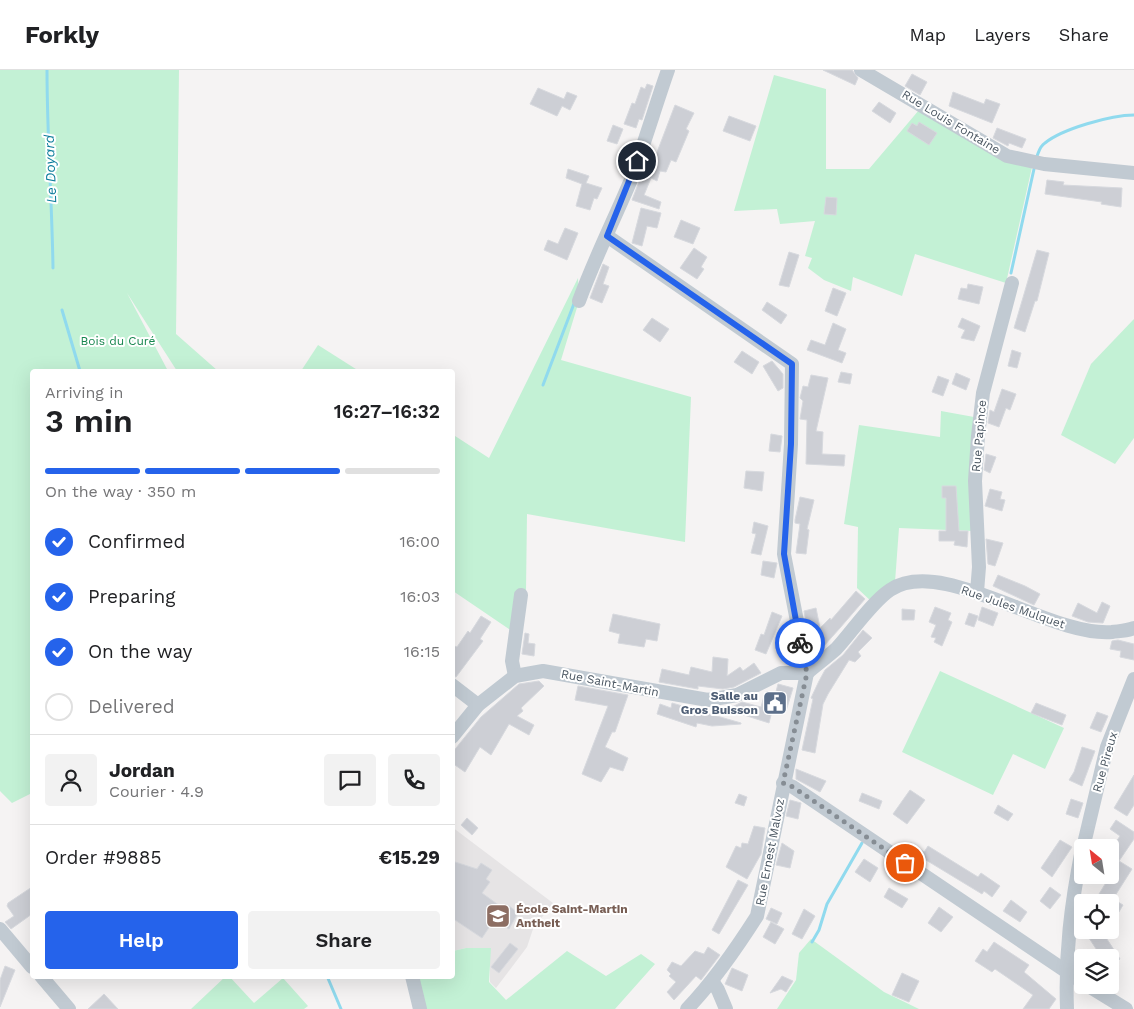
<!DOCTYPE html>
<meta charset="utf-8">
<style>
:root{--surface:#fff;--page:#f2f2f2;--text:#202124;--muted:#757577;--line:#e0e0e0;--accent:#2563eb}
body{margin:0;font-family:"Work Sans",sans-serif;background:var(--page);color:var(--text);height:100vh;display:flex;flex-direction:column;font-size:19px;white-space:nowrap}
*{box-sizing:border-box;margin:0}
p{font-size:16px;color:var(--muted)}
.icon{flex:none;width:28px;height:28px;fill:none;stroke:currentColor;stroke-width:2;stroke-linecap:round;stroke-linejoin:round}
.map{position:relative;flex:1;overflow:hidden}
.panel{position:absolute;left:30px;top:299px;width:425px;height:610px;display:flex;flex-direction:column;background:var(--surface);border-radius:5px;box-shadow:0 5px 20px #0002}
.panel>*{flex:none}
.needle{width:32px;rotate:330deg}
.fabs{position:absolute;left:1074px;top:769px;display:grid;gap:10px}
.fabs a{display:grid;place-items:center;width:45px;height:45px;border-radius:5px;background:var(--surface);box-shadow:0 5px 20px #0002;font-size:25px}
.pin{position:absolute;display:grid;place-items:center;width:42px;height:42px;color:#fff;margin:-21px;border:2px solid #fff;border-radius:50%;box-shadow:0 1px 5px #0007}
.courier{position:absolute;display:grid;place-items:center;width:50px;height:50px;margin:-25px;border:4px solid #2563eb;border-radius:50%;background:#fff;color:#222;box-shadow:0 1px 6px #0007}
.head em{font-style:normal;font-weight:600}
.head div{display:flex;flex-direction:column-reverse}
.head{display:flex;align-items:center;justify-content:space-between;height:85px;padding:0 15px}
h1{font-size:32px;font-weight:600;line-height:38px}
.bar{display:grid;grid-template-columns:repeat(4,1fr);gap:8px 5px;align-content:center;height:60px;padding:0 15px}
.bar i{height:6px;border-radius:4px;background:var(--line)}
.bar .current{background:var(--accent)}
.bar p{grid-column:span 4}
.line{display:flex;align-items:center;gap:12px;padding:0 15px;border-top:1px solid var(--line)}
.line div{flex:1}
.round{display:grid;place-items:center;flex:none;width:52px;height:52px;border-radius:5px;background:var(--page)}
ol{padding:0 15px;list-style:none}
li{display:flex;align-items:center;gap:15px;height:55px}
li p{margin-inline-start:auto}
li .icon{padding:5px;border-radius:50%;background:var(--accent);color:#fff;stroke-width:4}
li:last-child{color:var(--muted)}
li i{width:28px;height:28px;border:2px solid var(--line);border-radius:50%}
.button{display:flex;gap:10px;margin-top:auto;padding:10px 15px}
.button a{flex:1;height:58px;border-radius:5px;background:var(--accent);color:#fff;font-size:20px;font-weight:600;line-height:58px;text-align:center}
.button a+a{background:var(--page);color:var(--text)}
header{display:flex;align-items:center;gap:30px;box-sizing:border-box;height:70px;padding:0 25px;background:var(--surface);border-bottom:1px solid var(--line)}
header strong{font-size:24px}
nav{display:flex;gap:28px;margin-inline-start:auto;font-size:18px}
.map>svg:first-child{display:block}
</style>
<header>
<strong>Forkly</strong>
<nav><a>Map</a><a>Layers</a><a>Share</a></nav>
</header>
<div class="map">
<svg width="1134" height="939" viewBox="0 0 1134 939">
<rect width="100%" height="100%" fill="#f5f3f3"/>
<polygon fill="#e6e4e5" points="452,757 553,833 533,859 527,877 496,918 490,912 490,878 466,878 453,881"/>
<g fill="#c3f1d5">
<polygon points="0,0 179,0 176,264 218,301 177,301 127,223 168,301 32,301 32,723 12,733 0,721"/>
<polygon points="774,5 826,19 826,99 869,99 919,40 1032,97 1006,213 915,184 902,226 853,207 851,221 824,210 808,198 812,188 805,186 815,151 780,154 777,139 734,141"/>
<polygon points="578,208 579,231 561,290 691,327 685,472 527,444 526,520 512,561 453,521 452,364 489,388"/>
<polygon points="1134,249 1134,368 1115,394 1061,365 1091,294"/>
<polygon points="318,275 359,301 301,301"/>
<polygon points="941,341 974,347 973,461 899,458 895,512 872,532 857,518 858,457 844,454 859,355 940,367"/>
<polygon points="940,601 1064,658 1045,699 1013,684 993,725 902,682"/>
<polygon points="811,869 884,922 919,939 777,939 796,910 799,883"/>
<polygon points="466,878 491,878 489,912 506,930 567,881 606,906 641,884 655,894 615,939 425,939 416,906 452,906 453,881"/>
<polygon points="226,906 229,906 254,933 283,908 308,936 304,939 191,939"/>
</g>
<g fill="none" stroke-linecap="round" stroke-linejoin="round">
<g stroke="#90daee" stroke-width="3">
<path d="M 47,0 C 47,66 52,132 53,198"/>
<path d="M 1037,86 C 1039,81 1040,76 1045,73 C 1062,59 1111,45 1134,45"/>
<polyline points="1011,203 1034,99"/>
<polyline points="62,240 80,301"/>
<polyline points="543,315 575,231"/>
<polyline points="812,872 819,860 827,834 862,773"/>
<polyline points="327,906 341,939"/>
</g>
</g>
<g fill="#cdcfd5" stroke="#d7d9de">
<polygon points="823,0 852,0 858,8 855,15"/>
<polygon points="912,4 927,12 920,25 905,16"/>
<polygon points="647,14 653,16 642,50 639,49 636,58 624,54 632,33 635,34 641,17 645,19"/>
<polygon points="538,18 564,29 567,22 577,26 570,40 562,36 557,46 530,34"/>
<polygon points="953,22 984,34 986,29 1000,34 992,53 949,36"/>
<polygon points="879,32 896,43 890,53 872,41"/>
<polygon points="675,35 694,43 686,59 689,61 676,92 671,90 666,102 660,101 657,111 651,108 644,125 661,132 659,139 632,130 645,96 651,98"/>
<polygon points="729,46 756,56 750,71 723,61"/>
<polygon points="919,52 937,63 929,75 907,61 912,53 917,56"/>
<polygon points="613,55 623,59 617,74 607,71"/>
<polygon points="997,58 1026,69 1022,78 1009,73 1008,76 993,68"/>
<polygon points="568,99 589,106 586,113 602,118 597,129 594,128 590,140 576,136 582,114 566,108"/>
<polygon points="1047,110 1064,112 1063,115 1122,118 1121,137 1101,134 1102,132 1045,124"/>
<polygon points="826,127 837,128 836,145 824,144"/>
<polygon points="641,138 661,143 657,158 647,156 642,176 632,173"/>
<polygon points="681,150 700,158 693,174 674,167"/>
<polygon points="565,158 578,163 567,190 544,180 548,170 558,174"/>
<polygon points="694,178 707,187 701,197 704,199 697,209 680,198"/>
<polygon points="1037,180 1049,183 1037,231 1035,231 1025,262 1014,258"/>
<polygon points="789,182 799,185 789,217 779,215"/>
<polygon points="603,194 609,197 603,214 609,216 602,233 590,228"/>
<polygon points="968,214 983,217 979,234 958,229 961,218 967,219"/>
<polygon points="833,218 846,223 837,246 825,241"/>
<polygon points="767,232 787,245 781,254 762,240"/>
<polygon points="652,248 669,259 660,272 643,260"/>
<polygon points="962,248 980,256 974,271 961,268 965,260 958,257"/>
<polygon points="833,253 846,259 838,280 846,283 842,293 807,280 811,270 825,275"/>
<polygon points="1012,280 1021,283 1017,298 1008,296"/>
<polygon points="742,281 759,292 752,304 734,292"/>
<polygon points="772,291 783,304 783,318 778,321 763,296"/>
<polygon points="841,302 852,304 850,314 838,312"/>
<polygon points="956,303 970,309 966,320 952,314"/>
<polygon points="811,305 828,308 816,361 823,362 822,384 845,385 844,396 806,394 807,350 800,349 803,331 800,328 803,316 808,317"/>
<polygon points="938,306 949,310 943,326 932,322"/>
<polygon points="1002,319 1016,324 1010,340 1006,338 999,357 988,353 990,340 994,342"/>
<polygon points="771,364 782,366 780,382 769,381"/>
<polygon points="986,384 996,387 990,403 984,400"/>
<polygon points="746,401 764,402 762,421 744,418"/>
<polygon points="942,416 956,416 959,461 968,461 967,477 954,475 955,471 939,471 939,461 946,461 946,428 942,428"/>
<polygon points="990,419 1002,422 1000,429 1005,430 1002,441 985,436"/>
<polygon points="800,427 814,430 807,459 809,460 806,484 796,483 800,454 795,453 795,450"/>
<polygon points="754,452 768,456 761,485 751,483 756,464 752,463"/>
<polygon points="986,469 1003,473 995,496 988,494"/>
<polygon points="763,491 777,493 774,508 761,505"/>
<polygon points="998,505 1025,516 1040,524 1034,535 993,516"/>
<polygon points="856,521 865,529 840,558 823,577 810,573 804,541 816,538 820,558 830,548 831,550"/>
<polygon points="1102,532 1110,536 1103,553 1088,552 1072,546 1078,533 1097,543"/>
<polygon points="935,537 951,543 948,550 952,552 942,576 934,572 936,568 931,567 936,555 929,552"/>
<polygon points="982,537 998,543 993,556 978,550"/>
<polygon points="902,539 915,540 914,550 902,550"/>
<polygon points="772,542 782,546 766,584 755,580 761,564 764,565"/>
<polygon points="969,543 978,546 974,557 965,554"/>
<polygon points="613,544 660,554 657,571 646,569 644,577 618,573 620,564 609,561"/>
<polygon points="481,546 491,552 480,569 483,571 456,607 452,606 452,575 457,577 468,561 470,563"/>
<polygon points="863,560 872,568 858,582 861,586 855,592 849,590 828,624 823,634 815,683 802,680 813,629 811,628 819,611 825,600 843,585"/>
<polygon points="525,563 529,564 528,573 535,574 534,586 522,584"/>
<polygon points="1118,570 1134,574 1134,590 1120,587 1121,581 1110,579 1112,571"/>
<polygon points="713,587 728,589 727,606 740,597 743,601 754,593 761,603 734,617 723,619 698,616 698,619 659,612 662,599 689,605 691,597 712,602"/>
<polygon points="539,611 544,616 521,638 523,641 517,646 534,655 529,665 509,654 491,685 480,677 465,702 452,693 452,683 481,647 519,614"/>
<polygon points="778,614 793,618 786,641 773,637 769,653 741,644 730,638 742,632 761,637 764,626 774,629"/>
<polygon points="578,616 628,625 615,662 612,662 605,677 628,688 623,701 610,697 601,712 582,704 608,636 575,630"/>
<polygon points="672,633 741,653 741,654 712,656 697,653 696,657 657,644 660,634 671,638"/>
<polygon points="1036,633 1066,645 1062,655 1031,643"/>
<polygon points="1097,642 1108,646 1101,662 1090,658"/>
<polygon points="1082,677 1095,681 1082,716 1069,710 1074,702"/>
<polygon points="796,699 826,711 820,722 796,709"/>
<polygon points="1134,705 1134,735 1127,746 1114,738"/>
<polygon points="910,720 925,730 907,754 893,744"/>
<polygon points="862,723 882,731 879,739 859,731"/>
<polygon points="739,724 747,727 744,736 735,733"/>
<polygon points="1071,729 1083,733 1078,748 1066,744"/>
<polygon points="790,730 801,733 798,749 786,746"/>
<polygon points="998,735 1013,744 1008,751 994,743"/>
<polygon points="467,748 478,758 472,765 461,755"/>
<polygon points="1116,750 1134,762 1134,769 1119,791 1132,799 1113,829 1123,835 1110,857 1110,832 1101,832 1096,829 1110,806 1110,781 1120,766 1110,759"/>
<polygon points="754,756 765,758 761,784 747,809 726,797 736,776 741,778 742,773 748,774"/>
<polygon points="1060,770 1072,777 1052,807 1041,798"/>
<polygon points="782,773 794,781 790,798 776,795"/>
<polygon points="911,773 924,782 918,791 905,782"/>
<polygon points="928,776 978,807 981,803 1000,816 992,827 984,821 982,824 921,787"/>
<polygon points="864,789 878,798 870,812 855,802"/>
<polygon points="452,791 477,799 481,793 492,800 486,809 490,812 482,823 504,839 508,835 518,843 509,859 494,850 482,868 452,848"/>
<polygon points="738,810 748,815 719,864 712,860"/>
<polygon points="32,817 32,844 11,859 5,852 14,846 7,836 8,833"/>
<polygon points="1050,817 1061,825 1050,839 1040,831"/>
<polygon points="889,818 908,829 902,838 884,827"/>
<polygon points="1011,830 1027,842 1020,852 1003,841"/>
<polygon points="939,837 953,847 941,862 928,853"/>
<polygon points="771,838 782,843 777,854 766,849"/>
<polygon points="804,839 815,846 802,869 792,864"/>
<polygon points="771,852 784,859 775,874 763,867"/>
<polygon points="1101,860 1120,889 1111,895 1110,888 1102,888 1089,868"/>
<polygon points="994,872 1029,895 1024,902 1056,929 1049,939 1023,939 1033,925 995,899 992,902 975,891 983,879 987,882"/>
<polygon points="510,873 518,879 499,903 491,897"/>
<polygon points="708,877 720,885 701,910 696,906 674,930 667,922 676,912 669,906 671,904 667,900 672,892 681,896 695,881 704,884"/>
<polygon points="5,896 15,900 0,937 0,910"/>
<polygon points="732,898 748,905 742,921 725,914"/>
<polygon points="902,903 919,911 909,932 892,925"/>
<polygon points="782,906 793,911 786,922 781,919 770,923"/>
<polygon points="104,924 118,939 88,939"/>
</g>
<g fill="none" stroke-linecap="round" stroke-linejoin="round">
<g stroke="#c1cad2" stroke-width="14">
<polyline points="861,0 1007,86 1044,94 1134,103"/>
<path d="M 607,166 L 792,294 L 791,374 L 784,484 L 807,603 L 757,846 C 736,879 714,911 687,939"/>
<path d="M 579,231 C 594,190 613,152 630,112 C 644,75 655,37 668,0"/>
<polyline points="977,522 979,497 975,411 978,366 983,323 1012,213"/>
<path d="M 807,603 C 816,595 827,587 836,579 C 851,563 872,532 890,520 C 942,485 1049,567 1112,562 C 1119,561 1127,561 1134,558"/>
<polyline points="515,606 512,591 521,525"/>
<polyline points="452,615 478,635"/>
<polyline points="452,667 478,635 515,606 543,601 708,630 737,625 781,603 807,603"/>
<polyline points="783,713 793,717 1082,912"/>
<polyline points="1083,778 1107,677 1134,609"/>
<polyline points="0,859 32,897"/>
<polyline points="41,906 69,939"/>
<polyline points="412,906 420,939"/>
<polyline points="712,911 718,920 726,939"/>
<polyline points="1087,915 1126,939"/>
<path d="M 1067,939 C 1065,882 1071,835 1082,779"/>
</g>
</g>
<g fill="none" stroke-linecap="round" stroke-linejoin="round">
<polyline stroke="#868d94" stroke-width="5" stroke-dasharray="0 9" points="800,573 807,603 783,713 793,717 905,793"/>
<polyline stroke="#2563eb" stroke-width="6" points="637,91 607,166 792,294 791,374 784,484 800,573"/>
</g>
<defs>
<symbol id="civic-square" viewBox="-11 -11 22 22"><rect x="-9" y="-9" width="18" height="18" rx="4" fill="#5c6f8a" stroke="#fff"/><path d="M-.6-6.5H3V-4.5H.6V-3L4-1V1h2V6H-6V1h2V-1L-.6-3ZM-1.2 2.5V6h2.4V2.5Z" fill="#fff"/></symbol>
<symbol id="school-square" viewBox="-11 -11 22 22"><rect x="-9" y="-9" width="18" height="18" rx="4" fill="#8d6e63" stroke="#fff"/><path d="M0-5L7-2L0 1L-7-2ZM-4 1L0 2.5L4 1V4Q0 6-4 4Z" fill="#fff"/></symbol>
</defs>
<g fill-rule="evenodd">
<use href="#civic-square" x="761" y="619" width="28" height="28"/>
<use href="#school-square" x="484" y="832" width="28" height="28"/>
</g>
<g text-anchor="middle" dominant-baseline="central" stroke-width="4" stroke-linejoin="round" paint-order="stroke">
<g font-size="12" fill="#4a5661" stroke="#fff">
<text transform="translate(951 52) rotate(31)">Rue Louis Fontaine</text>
<text transform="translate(979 366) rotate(-85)">Rue Papince</text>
<text transform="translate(1013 537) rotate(19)">Rue Jules Mulquet</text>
<text transform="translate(610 613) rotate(11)">Rue Saint-Martin</text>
<text transform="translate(1105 692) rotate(-74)">Rue Pireux</text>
<text transform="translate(770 782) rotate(-79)">Rue Ernest Malvoz</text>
</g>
<g font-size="12" fill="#17864f" stroke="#fff">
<text x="118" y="271">Bois du Curé</text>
</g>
<g font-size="12" font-weight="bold" fill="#4e5e75" stroke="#fff" text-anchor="end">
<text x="758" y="626">Salle au<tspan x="758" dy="14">Gros Buisson</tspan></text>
</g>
<g font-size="12" font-weight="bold" fill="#785e54" stroke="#fff" text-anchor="start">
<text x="516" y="839">École Saint-Martin<tspan x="516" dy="14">Antheit</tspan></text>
</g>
<g font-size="14" font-style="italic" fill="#0c7c9b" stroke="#fff">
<text transform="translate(50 99) rotate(-92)">Le Doyard</text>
</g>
</g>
</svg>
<div class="fabs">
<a><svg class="needle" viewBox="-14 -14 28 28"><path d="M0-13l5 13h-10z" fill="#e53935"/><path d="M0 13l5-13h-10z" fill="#757577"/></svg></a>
<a><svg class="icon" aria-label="locate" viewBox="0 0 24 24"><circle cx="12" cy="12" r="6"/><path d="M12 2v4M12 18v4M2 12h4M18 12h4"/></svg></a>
<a><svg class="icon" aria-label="layers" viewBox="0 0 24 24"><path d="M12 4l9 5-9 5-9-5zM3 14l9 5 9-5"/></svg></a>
</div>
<div class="pin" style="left:905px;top:793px;background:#ea580c"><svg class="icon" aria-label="bag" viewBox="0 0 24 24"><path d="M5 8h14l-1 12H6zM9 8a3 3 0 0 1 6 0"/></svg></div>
<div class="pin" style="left:637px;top:91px;background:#1f2937"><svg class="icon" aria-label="home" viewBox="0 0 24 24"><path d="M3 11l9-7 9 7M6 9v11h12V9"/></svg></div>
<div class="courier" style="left:800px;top:573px"><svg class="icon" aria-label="bike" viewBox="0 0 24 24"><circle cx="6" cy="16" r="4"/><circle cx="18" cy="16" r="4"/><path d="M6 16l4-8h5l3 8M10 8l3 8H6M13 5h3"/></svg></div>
<section class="panel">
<div class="head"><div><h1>3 min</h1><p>Arriving in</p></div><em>16:27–16:32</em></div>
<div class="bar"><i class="current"></i><i class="current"></i><i class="current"></i><i></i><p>On the way · 350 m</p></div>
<ol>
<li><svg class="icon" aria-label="check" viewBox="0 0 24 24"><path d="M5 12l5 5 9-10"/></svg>Confirmed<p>16:00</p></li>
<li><svg class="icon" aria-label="check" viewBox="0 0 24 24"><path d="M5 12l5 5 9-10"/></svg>Preparing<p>16:03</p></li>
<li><svg class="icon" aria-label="check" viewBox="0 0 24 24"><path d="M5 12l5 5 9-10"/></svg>On the way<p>16:15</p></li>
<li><i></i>Delivered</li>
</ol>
<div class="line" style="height:90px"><a class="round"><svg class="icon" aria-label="person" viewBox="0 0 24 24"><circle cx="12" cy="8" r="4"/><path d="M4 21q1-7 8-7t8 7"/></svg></a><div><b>Jordan</b><p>Courier · 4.9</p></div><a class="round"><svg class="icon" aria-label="chat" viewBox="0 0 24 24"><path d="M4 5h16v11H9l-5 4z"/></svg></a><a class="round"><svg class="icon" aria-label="phone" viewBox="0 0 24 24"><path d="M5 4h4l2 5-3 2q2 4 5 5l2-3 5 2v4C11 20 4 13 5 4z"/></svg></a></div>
<div class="line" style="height:65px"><div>Order #9885</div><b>€15.29</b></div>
<div class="button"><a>Help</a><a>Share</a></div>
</section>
</div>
